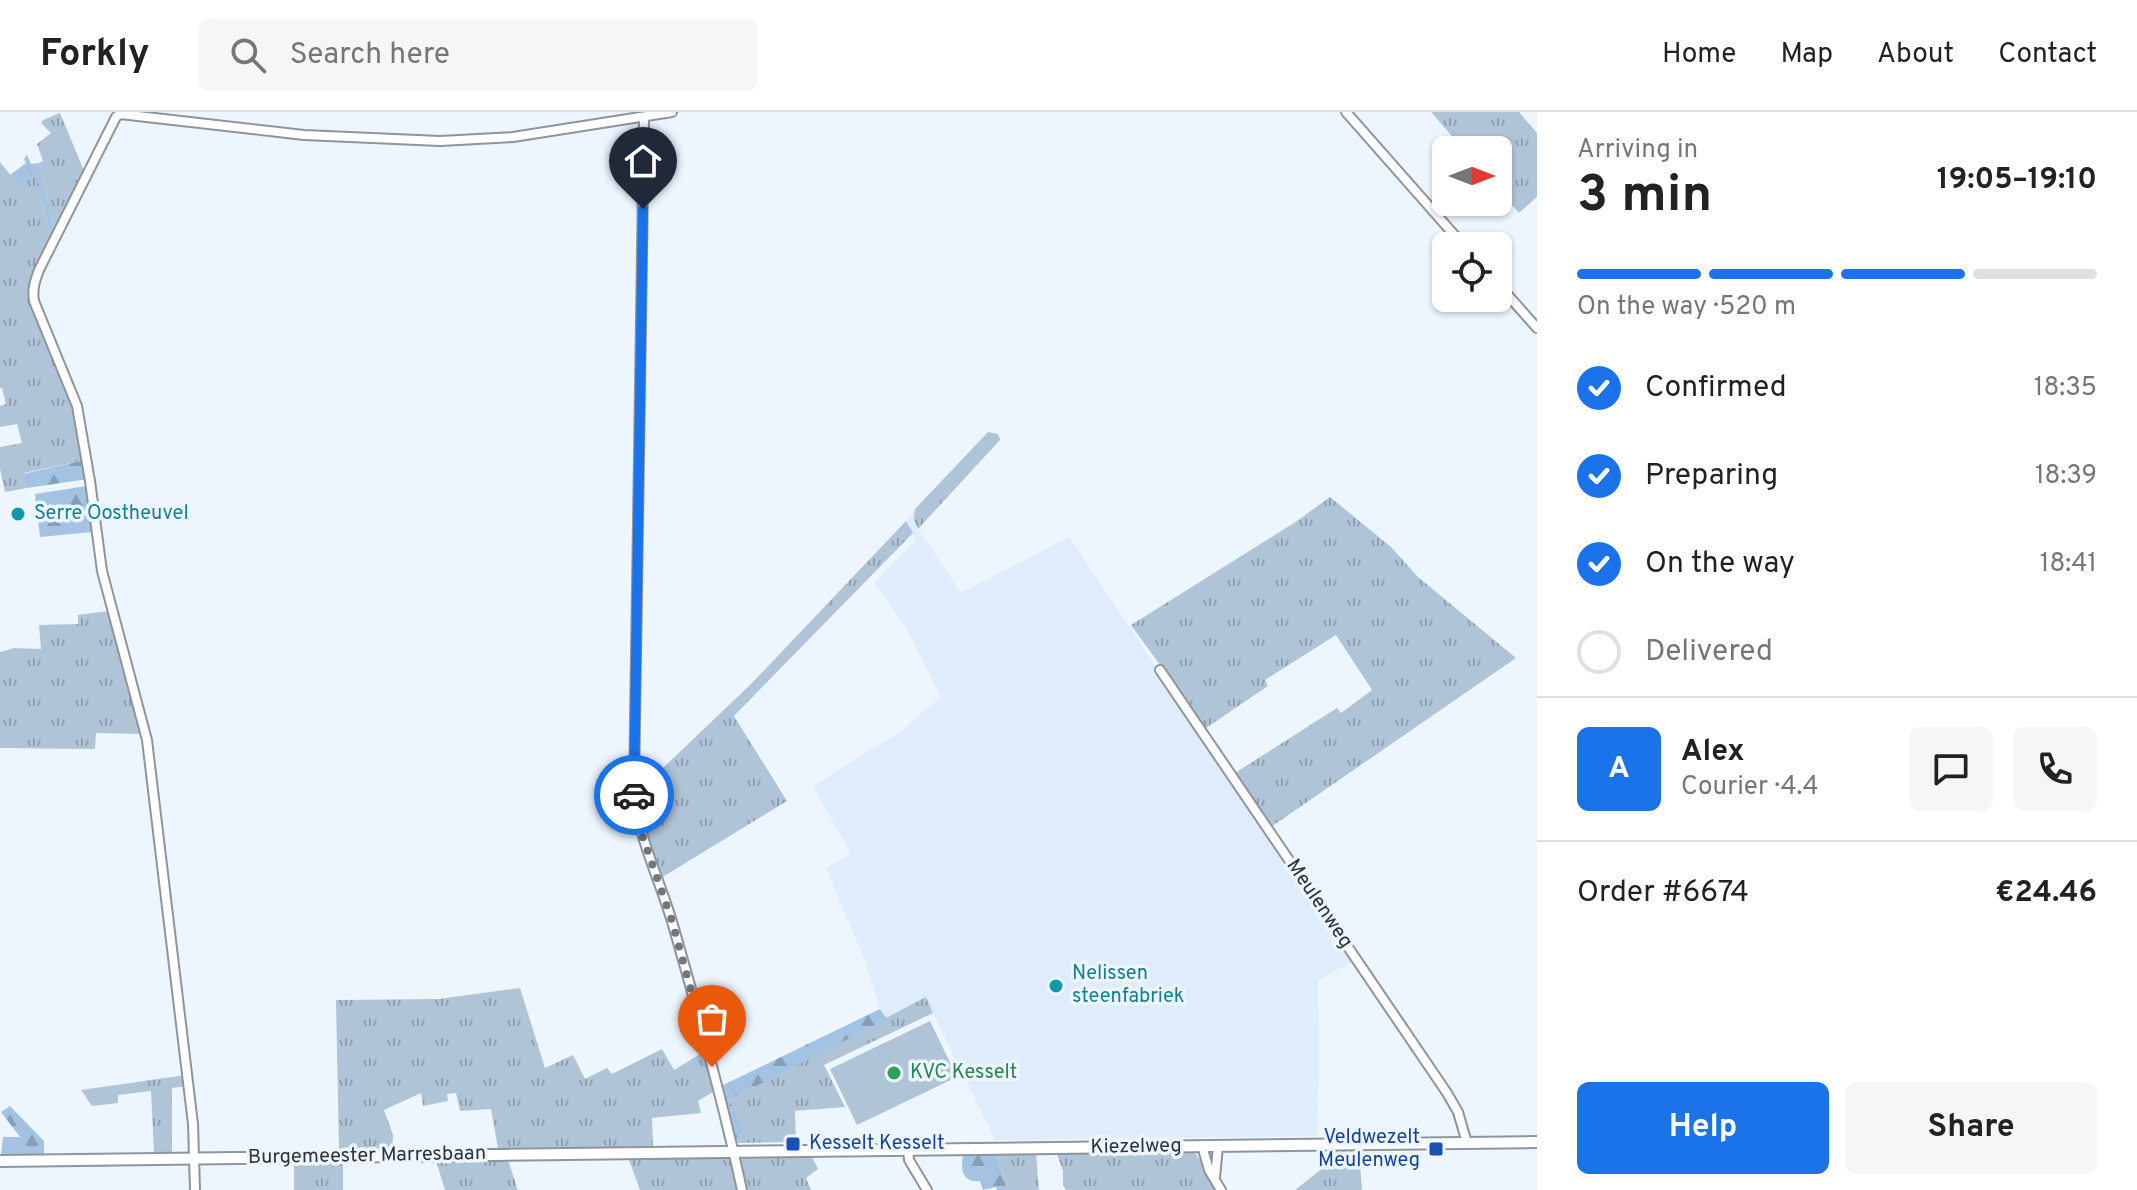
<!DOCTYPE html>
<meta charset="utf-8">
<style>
:root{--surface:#fff;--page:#f6f6f6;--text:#222;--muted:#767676;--line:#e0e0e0;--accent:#1a73e8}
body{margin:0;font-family:Overpass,sans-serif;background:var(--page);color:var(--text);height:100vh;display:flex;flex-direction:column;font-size:30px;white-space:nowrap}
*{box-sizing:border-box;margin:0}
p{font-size:26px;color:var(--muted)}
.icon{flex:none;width:44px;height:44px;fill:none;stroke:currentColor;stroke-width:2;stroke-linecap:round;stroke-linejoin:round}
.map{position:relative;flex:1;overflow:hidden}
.side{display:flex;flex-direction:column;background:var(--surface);width:600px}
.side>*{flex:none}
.needle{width:52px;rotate:90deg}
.tools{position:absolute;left:1432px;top:24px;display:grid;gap:16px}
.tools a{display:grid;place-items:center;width:80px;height:80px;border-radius:12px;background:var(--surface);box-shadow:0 2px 6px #0004;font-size:40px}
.pin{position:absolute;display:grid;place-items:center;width:68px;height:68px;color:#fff;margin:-82px -34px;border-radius:50% 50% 50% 0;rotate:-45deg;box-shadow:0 0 8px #0007}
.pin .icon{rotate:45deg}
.courier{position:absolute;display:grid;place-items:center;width:80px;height:80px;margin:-40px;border:6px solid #1a73e8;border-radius:50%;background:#fff;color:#222;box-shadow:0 2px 10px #0007}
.headline em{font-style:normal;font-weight:700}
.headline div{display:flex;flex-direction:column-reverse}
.headline{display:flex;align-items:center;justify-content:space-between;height:136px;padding:0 40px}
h1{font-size:52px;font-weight:700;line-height:60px}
.bar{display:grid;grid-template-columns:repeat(4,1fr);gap:12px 8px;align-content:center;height:96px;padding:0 40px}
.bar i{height:10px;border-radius:6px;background:var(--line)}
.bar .selected{background:var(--accent)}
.bar p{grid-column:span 4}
.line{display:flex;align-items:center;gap:20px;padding:0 40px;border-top:2px solid var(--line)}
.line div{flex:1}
.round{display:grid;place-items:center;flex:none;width:84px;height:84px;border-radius:12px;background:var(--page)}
ol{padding:0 40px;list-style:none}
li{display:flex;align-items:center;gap:24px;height:88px}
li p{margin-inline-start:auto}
li .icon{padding:8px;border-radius:50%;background:var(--accent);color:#fff;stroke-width:4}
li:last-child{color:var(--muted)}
li i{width:44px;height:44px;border:4px solid var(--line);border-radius:50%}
.primary-button{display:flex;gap:16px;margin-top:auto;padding:16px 40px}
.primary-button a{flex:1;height:92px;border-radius:12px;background:var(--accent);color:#fff;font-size:32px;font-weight:700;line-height:92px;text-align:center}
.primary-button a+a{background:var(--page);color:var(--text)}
header{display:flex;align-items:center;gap:48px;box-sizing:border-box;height:112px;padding:0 40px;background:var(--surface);border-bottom:2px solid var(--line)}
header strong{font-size:38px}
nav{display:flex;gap:44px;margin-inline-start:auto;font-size:28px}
.search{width:560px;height:72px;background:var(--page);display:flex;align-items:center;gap:20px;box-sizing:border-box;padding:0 28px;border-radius:12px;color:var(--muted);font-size:30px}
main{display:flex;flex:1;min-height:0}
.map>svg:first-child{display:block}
</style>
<header>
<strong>Forkly</strong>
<div class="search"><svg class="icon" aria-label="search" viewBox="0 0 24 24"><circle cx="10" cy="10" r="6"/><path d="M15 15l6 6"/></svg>Search here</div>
<nav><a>Home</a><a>Map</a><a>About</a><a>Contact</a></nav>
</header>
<main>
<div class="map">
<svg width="1537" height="1078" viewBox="0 0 1537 1078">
<defs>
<pattern id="grass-tufts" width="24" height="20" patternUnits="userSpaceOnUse" patternTransform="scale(2)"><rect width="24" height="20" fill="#b0c4d8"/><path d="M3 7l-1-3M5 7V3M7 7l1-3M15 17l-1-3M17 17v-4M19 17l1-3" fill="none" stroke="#90a0b0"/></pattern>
<pattern id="forest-firs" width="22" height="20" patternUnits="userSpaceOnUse" patternTransform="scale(2)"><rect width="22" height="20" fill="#a4c3e3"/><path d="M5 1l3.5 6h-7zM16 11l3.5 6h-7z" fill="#869fb9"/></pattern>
</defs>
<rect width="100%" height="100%" fill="#edf6ff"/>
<polygon fill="#deecfb" points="915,397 914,408 918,417 961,481 1069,425 1354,849 1318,868 1319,950 1317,1024 995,1028 926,886 887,907 880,897 865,849 826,756 851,742 813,674 901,619 941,585 906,515 874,471 916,429 906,409"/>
<g fill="url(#grass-tufts)">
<polygon points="1431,0 1519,0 1537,21 1537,85 1519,101 1498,77 1498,38 1464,38"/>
<polygon points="60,1 85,61 55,121 39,51 43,49 37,32 51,21 41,11 43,8"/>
<polygon points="0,50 18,72 34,61 52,125 30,176 72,291 85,348 24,361 27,376 5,380 0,357 0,335 22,331 17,312 0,315 0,294 6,292 2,276 0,276"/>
<polygon points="988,320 998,322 1000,328 918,417 914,408 915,397"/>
<polygon points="1330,385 1391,435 1418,465 1516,546 1271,715 1235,661 1337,596 1341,601 1372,578 1336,523 1265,568 1268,574 1206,616 1131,513 1294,411"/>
<polygon points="906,409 913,421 734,604 787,689 661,766 641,712 637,685 665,654 751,572"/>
<polygon points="109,499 121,548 143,622 96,621 95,637 0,636 0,540 14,536 41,537 39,513 78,512 78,503"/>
<polygon points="520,876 545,956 573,943 585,967 607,956 612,962 662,937 674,958 705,939 716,978 698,989 701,1001 652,1006 653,1035 498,1036 491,997 460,999 456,981 447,982 448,989 423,994 421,981 384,998 393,1023 392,1038 339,1039 336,888 439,887"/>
<polygon points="926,885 933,901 824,953 845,995 795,999 796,1030 738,1031 736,1026 740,1025 743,1016 729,988"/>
<polygon points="186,963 187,974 172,976 172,1040 154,1041 151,979 118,983 118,991 92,994 81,978"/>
<polygon points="1317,1038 1359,1039 1362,1078 1295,1078 1324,1055"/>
<polygon points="1191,1040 1196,1042 1217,1078 1066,1078 1063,1073 1063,1059 1057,1042"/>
<polygon points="1036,1042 1039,1078 1007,1078 997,1043"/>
<polygon points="725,1045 730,1046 731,1049 738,1078 640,1078 629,1048"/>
<polygon points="812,1045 818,1057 806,1066 811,1078 746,1078 740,1050 743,1046"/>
<polygon points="508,1048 518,1078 445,1078 436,1049"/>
<polygon points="343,1050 343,1078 294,1078 294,1051"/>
</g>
<g fill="url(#forest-firs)">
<polygon points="27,43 31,52 39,51 55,121 52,125 34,62 19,73 10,63 26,51 24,47"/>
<polygon points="85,348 88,367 27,376 23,362"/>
<polygon points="87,374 92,420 40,425 35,382"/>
<polygon points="880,897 887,907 729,988 744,1016 740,1025 736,1026 721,974"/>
<polygon points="10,994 44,1029 44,1042 1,1042 3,1025 20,1025 1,1000"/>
<path d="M 963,1043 L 997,1043 L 1007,1078 L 997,1078 L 996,1075 L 983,1078 L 980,1069 C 963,1071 960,1058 963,1043 Z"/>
</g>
<polygon fill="#b0c4d8" points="930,909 957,965 857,1013 830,957"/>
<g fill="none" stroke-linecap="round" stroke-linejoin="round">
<defs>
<g id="minor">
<polyline points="1346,0 1464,134"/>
<path d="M 120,2 L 116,5 L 39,158 C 35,169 32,177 34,189 L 77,294 L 90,369 L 102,459 L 147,628 L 193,1012 L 195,1078"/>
<polyline points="120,2 304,23 440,29 513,25 672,0"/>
<path d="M 644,5 L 634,679 C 638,726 660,768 673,813 C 698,900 723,989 742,1078"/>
<polyline points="1498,172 1537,216"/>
<polyline points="1160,558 1447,981 1458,1000 1467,1031"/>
<polyline points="1202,1034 1209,1058 1221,1078"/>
<polyline points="908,1037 909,1048 927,1078"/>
<polyline points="1215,1066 1218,1034"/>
</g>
<polyline id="major" points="0,1049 1537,1030"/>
</defs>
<use href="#minor" stroke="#8d959d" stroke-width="12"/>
<use href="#major" stroke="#8d959d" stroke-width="14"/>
<use href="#minor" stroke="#fff" stroke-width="8"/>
<use href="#major" stroke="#fff" stroke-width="10"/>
</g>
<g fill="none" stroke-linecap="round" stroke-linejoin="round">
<polyline stroke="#71777c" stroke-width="8" stroke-dasharray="0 14.4" points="634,683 640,717 672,809 712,955"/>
<polyline stroke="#1a73e8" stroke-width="10" points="634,683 643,97"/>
</g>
<g fill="#0f9aa8" stroke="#edf6ff" stroke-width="3">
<circle cx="18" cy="402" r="8"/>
<circle cx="1056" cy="874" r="8"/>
</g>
<circle fill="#2e9e5b" stroke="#edf6ff" stroke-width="3" cx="894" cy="961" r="8"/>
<g fill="#1a4fb4" stroke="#edf6ff" stroke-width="3">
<rect x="785" y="1024" width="16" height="16" rx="4"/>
<rect x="1428" y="1029" width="16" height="16" rx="4"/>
</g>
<g text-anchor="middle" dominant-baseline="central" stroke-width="7" stroke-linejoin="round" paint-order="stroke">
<g font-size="20" fill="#0d838f" stroke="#edf6ff" text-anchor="start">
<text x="34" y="402">Serre Oostheuvel</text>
<text x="1072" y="862">Nelissen<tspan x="1072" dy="23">steenfabriek</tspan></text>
</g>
<g font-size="20" fill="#2e3235" stroke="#edf6ff">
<text transform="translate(1319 792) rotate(56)">Meulenweg</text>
<text transform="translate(1136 1035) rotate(-1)">Kiezelweg</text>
<text transform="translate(367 1044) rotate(-1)">Burgemeester Marresbaan</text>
</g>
<g font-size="20" fill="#27864d" stroke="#edf6ff" text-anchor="start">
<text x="910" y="961">KVC Kesselt</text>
</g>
<g font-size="20" fill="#164399" stroke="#edf6ff" text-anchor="end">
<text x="1420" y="1026">Veldwezelt<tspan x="1420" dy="23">Meulenweg</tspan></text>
<text x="809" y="1032" text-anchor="start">Kesselt Kesselt</text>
</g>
</g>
</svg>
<div class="tools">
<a><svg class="needle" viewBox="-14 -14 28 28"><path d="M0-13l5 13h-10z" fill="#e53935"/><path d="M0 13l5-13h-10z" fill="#767676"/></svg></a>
<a><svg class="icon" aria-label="locate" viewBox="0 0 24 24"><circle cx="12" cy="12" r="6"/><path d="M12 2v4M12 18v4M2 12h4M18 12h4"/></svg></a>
</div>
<div class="pin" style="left:712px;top:955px;background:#ea580c"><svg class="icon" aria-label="bag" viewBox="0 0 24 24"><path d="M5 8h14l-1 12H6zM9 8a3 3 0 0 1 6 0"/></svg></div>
<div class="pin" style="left:643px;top:97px;background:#1f2937"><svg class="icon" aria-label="home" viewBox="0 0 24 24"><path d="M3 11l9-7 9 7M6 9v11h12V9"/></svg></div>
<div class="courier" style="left:634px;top:683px"><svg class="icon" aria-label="car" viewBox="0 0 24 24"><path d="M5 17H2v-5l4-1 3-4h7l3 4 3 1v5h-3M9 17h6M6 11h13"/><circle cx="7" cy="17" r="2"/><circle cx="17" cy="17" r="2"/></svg></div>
</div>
<section class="side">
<div class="headline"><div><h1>3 min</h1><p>Arriving in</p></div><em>19:05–19:10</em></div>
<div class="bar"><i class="selected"></i><i class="selected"></i><i class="selected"></i><i></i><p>On the way · 520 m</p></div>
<ol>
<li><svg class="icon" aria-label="check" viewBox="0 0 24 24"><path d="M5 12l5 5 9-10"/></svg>Confirmed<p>18:35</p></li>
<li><svg class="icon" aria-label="check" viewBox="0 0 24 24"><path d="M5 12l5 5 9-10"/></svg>Preparing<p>18:39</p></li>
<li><svg class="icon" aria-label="check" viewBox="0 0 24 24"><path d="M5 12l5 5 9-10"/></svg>On the way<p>18:41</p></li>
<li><i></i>Delivered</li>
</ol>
<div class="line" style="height:144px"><b class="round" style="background:var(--accent);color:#fff">A</b><div><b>Alex</b><p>Courier · 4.4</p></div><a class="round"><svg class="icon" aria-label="chat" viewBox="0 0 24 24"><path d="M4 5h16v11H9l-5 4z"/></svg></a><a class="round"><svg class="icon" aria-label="phone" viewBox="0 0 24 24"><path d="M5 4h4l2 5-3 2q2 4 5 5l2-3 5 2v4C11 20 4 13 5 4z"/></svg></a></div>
<div class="line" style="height:104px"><div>Order #6674</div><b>€24.46</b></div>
<div class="primary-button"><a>Help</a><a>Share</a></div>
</section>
</main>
